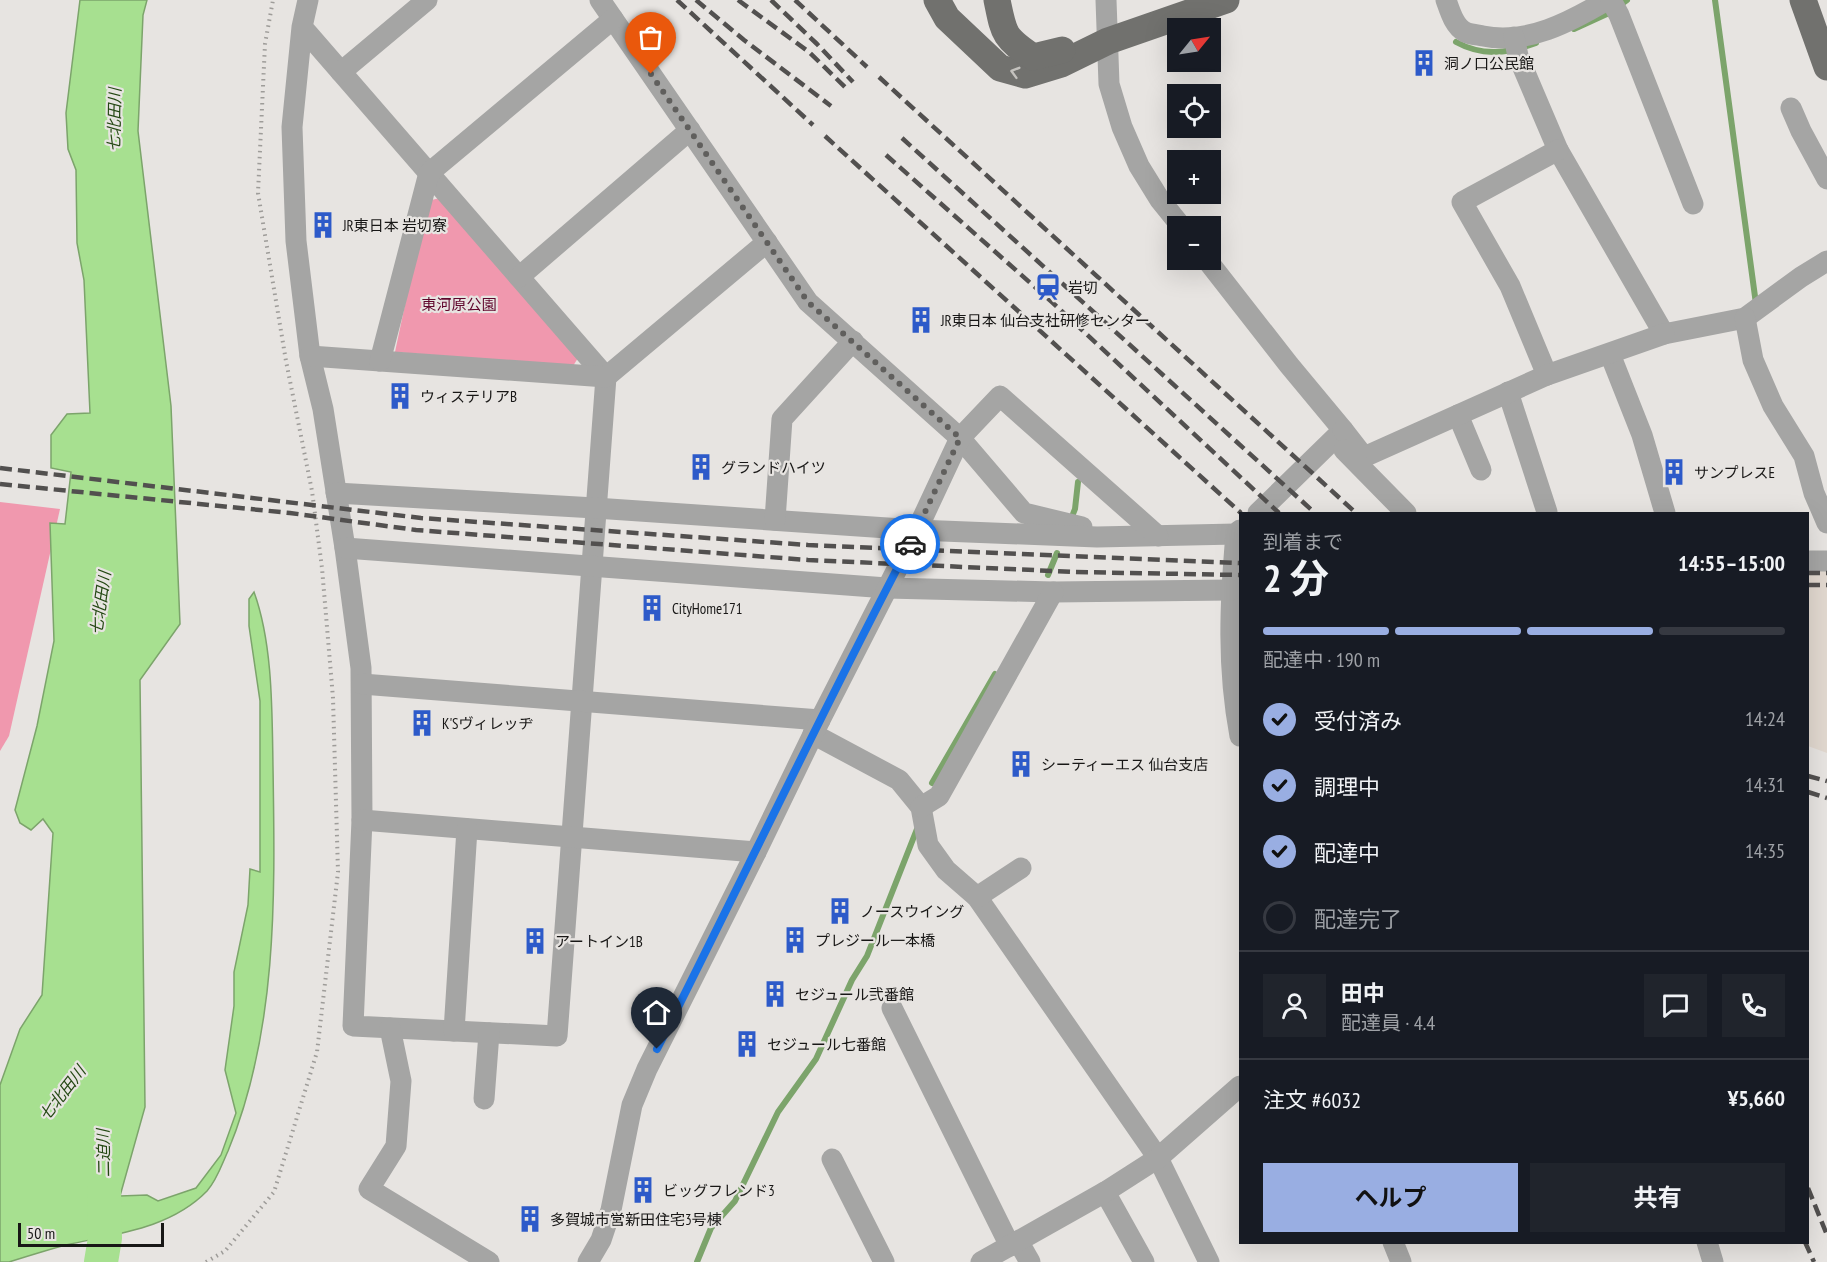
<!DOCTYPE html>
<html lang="ja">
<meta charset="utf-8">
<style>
:root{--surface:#171b24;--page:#20242c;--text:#f1f3f6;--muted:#9ea1a6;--line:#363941;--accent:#99aee2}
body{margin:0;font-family:"PT Sans Narrow","Noto Sans JP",sans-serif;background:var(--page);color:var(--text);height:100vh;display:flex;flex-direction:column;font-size:22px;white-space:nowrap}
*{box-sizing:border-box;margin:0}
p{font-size:20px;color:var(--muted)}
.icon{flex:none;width:33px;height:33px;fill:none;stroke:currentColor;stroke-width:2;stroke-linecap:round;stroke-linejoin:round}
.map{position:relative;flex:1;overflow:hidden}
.details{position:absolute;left:1239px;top:512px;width:570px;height:732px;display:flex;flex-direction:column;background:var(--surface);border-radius:0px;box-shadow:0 6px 24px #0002}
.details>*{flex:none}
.needle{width:39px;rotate:60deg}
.buttons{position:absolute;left:1167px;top:18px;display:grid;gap:12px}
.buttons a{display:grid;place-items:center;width:54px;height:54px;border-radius:0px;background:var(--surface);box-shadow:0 6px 24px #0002;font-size:30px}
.scale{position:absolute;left:18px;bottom:15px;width:146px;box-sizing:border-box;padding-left:6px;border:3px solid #181716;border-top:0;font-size:16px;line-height:21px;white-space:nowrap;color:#181716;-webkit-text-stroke:4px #e7e4e1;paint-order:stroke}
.pin{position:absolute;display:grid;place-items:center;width:51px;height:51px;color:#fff;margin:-62px -26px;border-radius:50% 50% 50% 0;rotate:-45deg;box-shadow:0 0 6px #0007}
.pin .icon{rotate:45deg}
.courier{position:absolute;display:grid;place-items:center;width:60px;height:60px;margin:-30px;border:4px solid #1a73e8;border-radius:50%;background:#fff;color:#222;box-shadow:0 2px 8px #0007}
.overview em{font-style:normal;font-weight:700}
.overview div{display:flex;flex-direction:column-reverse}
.overview{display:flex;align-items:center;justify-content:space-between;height:102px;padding:0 24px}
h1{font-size:39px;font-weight:700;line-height:45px}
.bar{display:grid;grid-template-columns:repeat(4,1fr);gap:9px 6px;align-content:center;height:72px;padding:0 24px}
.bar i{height:8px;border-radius:4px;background:var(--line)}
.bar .active{background:var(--accent)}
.bar p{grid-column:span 4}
.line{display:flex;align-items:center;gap:15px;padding:0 24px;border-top:2px solid var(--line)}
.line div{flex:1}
.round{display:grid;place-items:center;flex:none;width:63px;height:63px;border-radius:0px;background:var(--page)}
ol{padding:0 24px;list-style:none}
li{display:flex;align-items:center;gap:18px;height:66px}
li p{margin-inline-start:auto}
li .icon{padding:6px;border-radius:50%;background:var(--accent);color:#111;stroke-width:4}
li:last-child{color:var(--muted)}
li i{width:33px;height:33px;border:3px solid var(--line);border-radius:50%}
.action{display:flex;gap:12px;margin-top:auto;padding:12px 24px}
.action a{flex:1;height:69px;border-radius:0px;background:var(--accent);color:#111;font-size:24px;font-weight:700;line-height:69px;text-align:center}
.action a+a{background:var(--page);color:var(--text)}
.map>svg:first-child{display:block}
</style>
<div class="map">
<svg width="1827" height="1262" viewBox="0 0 1827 1262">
<rect width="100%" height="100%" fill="#e7e4e1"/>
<polygon fill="#e1d8cf" points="1808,565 1827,566 1827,753 1808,746"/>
<g fill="#f098ae">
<polygon points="440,198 578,358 573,366 395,352 427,201"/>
<polygon points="0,502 60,509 9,736 0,751"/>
</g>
<path fill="#a7e090" stroke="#7ca46b" stroke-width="1.5" d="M 80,0 L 147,0 L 143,15 L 138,131 L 171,406 L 180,624 L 140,680 L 145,1107 L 120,1196 L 147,1195 L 158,1201 L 196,1188 L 221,1155 L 236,1113 L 225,1070 L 234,1006 L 234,972 L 248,905 L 250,869 L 260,872 L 260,701 L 249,626 L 249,599 L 254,592 C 273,644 272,712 273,767 C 275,895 278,1030 228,1151 C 222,1164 217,1180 207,1191 C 170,1229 115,1234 66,1245 C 47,1250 28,1256 9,1262 L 0,1262 L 0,1085 L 20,1029 L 42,995 L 53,833 L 43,819 L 31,830 L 20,823 L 15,810 L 37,726 L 54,641 L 50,523 L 65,524 L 71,472 L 51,468 L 51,435 L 67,414 L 90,413 L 84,280 L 77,243 L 76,170 L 68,149 L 66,113 Z"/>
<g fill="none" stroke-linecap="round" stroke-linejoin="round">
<g stroke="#7ca46b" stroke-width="6">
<polyline points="1715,0 1756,304"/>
<polyline points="1574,29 1609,13 1627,0"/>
<path d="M 1456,42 C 1483,57 1508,53 1536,43"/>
<polyline points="1071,519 1075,509 1078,482"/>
<polyline points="1048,575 1057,553"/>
<polyline points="932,783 995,674"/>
<polyline points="697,1262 711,1228 735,1201 778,1112 816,1059 852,980 867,956 917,829"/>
</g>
<polyline stroke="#a7e090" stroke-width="34" points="101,1262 105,1238 104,1191"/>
<polyline stroke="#9e9c99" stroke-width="4" stroke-dasharray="1.5 4.5" stroke-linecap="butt" points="206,1262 225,1251 274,1192 317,1052 338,872 333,698 322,568 312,491 286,361 258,193 265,44 273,0"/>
<g stroke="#a5a5a4" stroke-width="21">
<polyline points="600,0 808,302 960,438 1024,513 1082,527"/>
<polyline points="1106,0 1109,84 1122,127 1139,166 1160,200 1181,226"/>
<path d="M 1446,0 C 1450,11 1454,26 1465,32 C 1469,34 1478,35 1483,36 C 1527,45 1570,22 1607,0"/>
<polyline points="1611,0 1619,15 1693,204"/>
<polyline points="302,27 606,377 557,1036 353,1026 362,820 361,668 345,548 323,409 310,356 296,241 292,127 302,27 308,0"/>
<polyline points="1514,37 1518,56 1558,150 1664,334 1745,318 1801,277 1827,261"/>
<polyline points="341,72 427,0"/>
<polyline points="1791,108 1801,131 1827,179"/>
<polyline points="1207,260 1289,365 1343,430 1258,513"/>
<polyline points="519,277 690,130"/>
<polyline points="1745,318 1753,360 1773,406 1804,456 1814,493 1827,523"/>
<polyline points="1610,354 1642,435 1665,513"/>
<polyline points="310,356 606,377 767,242"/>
<polyline points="380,361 429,173 613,19"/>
<polyline points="1547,375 1510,286 1462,202 1558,150"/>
<polyline points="1508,392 1547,512"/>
<polyline points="1458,415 1481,470"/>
<polyline points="1343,430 1364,457 1547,375 1664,334"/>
<polyline points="1344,450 1406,513"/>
<polyline points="336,493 595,508 917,530 1097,537 1236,534"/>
<polyline points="775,520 782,419 853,341"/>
<path d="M 1240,530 L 1236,534 C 1230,603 1227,667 1240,736"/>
<polyline points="345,548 887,588 1053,592 1231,590"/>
<polyline points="1808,561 1827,561"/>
<polyline points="362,684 820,720"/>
<polyline points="813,734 899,780 921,807 928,845 946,870 977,897 1158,1158 1209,1262"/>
<polyline points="921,807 939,796 1053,592"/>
<polyline points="362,820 756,852"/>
<polyline points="977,897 1021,868"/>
<polyline points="892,1008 1010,1246"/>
<polyline points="390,1028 401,1081 396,1146 369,1189 489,1262"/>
<polyline points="454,1031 467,829"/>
<polyline points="484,1099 489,1033"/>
<polyline points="832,1159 884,1262"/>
<polyline points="1105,1192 1144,1262"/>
<polyline points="1018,1241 1030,1262"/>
<polyline points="1393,1242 1401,1262"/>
<polyline points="1707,1242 1713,1262"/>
<polyline points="588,1262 601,1240 611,1210 632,1105 647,1069 756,852 820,720 917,530 960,438 1000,396 1158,536"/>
<polyline points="981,1262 1105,1192 1158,1158 1240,1086"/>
</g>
<g stroke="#71716e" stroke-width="27">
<polyline points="937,0 947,18 1000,68 1025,75 1061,64 1108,41 1226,0"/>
<path d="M 997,0 C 1004,34 1003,37 1033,57 L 1062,50"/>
<polyline points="1803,0 1827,67"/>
</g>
<g stroke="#52504f" stroke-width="4.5" stroke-dasharray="12 6" stroke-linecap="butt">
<polyline points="677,0 813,125"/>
<polyline points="696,0 744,40 831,106"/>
<polyline points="738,0 809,52 847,89"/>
<polyline points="771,0 817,44 853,82"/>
<polyline points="795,0 867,67"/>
<polyline points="879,77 1356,513"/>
<polyline points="825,136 1241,513"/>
<polyline points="902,138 1315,513"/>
<polyline points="886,155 1053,303 1279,513"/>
<polyline points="0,468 421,518 808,545 1240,563"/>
<polyline points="0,484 290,513 416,530 808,560 1076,572 1240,575"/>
<polyline points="1808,573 1827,573"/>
<polyline points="1808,585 1827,585"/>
<polyline points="1808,776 1827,781"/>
<polyline points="1808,792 1827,798"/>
<polyline points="1808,1188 1827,1235"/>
<polyline points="1805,1242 1814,1262"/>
</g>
</g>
<defs><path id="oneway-chevron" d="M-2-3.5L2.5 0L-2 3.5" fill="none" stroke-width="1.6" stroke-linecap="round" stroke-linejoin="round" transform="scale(1.5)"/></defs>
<use stroke="#c4c2be" href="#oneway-chevron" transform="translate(1015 72) rotate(-164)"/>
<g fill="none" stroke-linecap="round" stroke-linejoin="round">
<polyline stroke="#605f5d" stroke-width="6" stroke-dasharray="0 10.8" points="651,74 808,302 960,438 910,544"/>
<path stroke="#1a73e8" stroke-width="8" d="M 657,1049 C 742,881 822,711 910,544"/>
</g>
<defs>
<symbol id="building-bare" viewBox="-9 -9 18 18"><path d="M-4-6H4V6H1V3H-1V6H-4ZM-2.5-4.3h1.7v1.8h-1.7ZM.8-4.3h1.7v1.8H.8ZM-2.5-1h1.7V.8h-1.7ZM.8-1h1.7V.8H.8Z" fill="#2d5ac9" stroke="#e7e4e1" stroke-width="2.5" paint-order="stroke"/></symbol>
<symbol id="station-bare" viewBox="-9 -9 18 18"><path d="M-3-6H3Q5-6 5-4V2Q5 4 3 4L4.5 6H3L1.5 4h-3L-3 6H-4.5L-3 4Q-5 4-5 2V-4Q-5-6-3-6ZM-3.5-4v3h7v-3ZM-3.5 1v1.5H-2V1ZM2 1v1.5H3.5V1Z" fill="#2d5ac9" stroke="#e7e4e1" stroke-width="2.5" paint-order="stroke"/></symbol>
</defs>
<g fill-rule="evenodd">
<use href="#building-bare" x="1405" y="44" width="38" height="38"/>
<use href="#building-bare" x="304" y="206" width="38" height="38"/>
<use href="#station-bare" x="1029" y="268" width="38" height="38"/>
<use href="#building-bare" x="902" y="301" width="38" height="38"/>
<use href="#building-bare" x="381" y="377" width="38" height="38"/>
<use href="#building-bare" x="682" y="448" width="38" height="38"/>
<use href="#building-bare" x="1655" y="453" width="38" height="38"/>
<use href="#building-bare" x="633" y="589" width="38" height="38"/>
<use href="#building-bare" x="403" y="704" width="38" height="38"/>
<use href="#building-bare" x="1002" y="745" width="38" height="38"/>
<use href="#building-bare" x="821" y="892" width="38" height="38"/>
<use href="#building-bare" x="776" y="921" width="38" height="38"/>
<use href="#building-bare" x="516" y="922" width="38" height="38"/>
<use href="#building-bare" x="756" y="975" width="38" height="38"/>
<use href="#building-bare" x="728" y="1025" width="38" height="38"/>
<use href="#building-bare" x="624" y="1171" width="38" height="38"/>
<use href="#building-bare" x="511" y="1200" width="38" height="38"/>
</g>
<g text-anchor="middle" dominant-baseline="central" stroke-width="4.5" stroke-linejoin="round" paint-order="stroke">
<g font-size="15" fill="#181716" stroke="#e7e4e1" text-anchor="start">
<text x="1444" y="63">洞ノ口公民館</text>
<text x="343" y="225">JR東日本 岩切寮</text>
<text x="1068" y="287">岩切</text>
<text x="941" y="320">JR東日本 仙台支社研修センター</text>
<text x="420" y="396">ウィステリアB</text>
<text x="721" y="467">グランドハイツ</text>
<text x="1694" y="472">サンプレスE</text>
<text x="672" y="608">CityHome171</text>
<text x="442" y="723">K'Sヴィレッヂ</text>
<text x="1041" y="764">シーティーエス 仙台支店</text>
<text x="860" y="911">ノースウイング</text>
<text x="815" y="940">プレジール一本橋</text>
<text x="555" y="941">アートイン1B</text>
<text x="795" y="994">セジュール弐番館</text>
<text x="767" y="1044">セジュール七番館</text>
<text x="663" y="1190">ビッグフレンド3</text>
<text x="550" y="1219">多賀城市営新田住宅3号棟</text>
</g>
<g font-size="15" fill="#5f052b" stroke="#e7e4e1">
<text x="459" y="304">東河原公園</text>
</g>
<g font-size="16" font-style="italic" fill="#244813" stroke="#e7e4e1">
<text transform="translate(114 120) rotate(-89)">七北田川</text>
<text transform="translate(100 603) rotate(-82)">七北田川</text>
<text transform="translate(62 1093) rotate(-52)">七北田川</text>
<text transform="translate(103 1153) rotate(-91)">二迫川</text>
</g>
</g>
</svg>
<div class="buttons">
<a><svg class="needle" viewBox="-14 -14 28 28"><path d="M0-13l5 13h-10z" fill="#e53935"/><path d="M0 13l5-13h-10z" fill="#9ea1a6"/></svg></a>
<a><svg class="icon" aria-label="locate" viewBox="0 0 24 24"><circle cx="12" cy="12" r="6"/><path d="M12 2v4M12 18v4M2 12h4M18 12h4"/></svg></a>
<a>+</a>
<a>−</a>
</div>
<div class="scale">50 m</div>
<div class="pin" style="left:651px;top:74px;background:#ea580c"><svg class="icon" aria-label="bag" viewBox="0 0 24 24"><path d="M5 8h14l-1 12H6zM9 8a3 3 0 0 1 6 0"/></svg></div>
<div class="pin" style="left:657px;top:1049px;background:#1f2937"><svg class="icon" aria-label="home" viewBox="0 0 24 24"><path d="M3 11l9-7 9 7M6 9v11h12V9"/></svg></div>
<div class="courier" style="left:910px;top:544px"><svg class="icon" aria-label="car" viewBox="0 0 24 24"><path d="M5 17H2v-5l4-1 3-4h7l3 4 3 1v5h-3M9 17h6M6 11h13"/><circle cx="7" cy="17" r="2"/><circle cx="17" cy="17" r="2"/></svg></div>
<section class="details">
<div class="overview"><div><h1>2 分</h1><p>到着まで</p></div><em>14:55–15:00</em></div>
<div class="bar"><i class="active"></i><i class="active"></i><i class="active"></i><i></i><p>配達中 · 190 m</p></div>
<ol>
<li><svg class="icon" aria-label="check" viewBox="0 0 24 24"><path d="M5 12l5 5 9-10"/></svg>受付済み<p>14:24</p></li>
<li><svg class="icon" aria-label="check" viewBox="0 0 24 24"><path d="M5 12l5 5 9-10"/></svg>調理中<p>14:31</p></li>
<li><svg class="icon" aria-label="check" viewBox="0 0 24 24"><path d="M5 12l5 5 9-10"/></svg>配達中<p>14:35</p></li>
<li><i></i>配達完了</li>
</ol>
<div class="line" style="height:108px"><a class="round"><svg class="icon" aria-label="person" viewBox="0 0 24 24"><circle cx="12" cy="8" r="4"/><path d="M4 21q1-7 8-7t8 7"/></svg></a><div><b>田中</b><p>配達員 · 4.4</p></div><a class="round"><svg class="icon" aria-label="chat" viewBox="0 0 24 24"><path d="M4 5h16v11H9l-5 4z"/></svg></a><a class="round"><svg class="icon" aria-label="phone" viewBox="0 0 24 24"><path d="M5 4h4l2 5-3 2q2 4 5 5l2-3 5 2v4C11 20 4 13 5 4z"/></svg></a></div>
<div class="line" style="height:78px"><div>注文 #6032</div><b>¥5,660</b></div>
<div class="action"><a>ヘルプ</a><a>共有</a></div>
</section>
</div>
